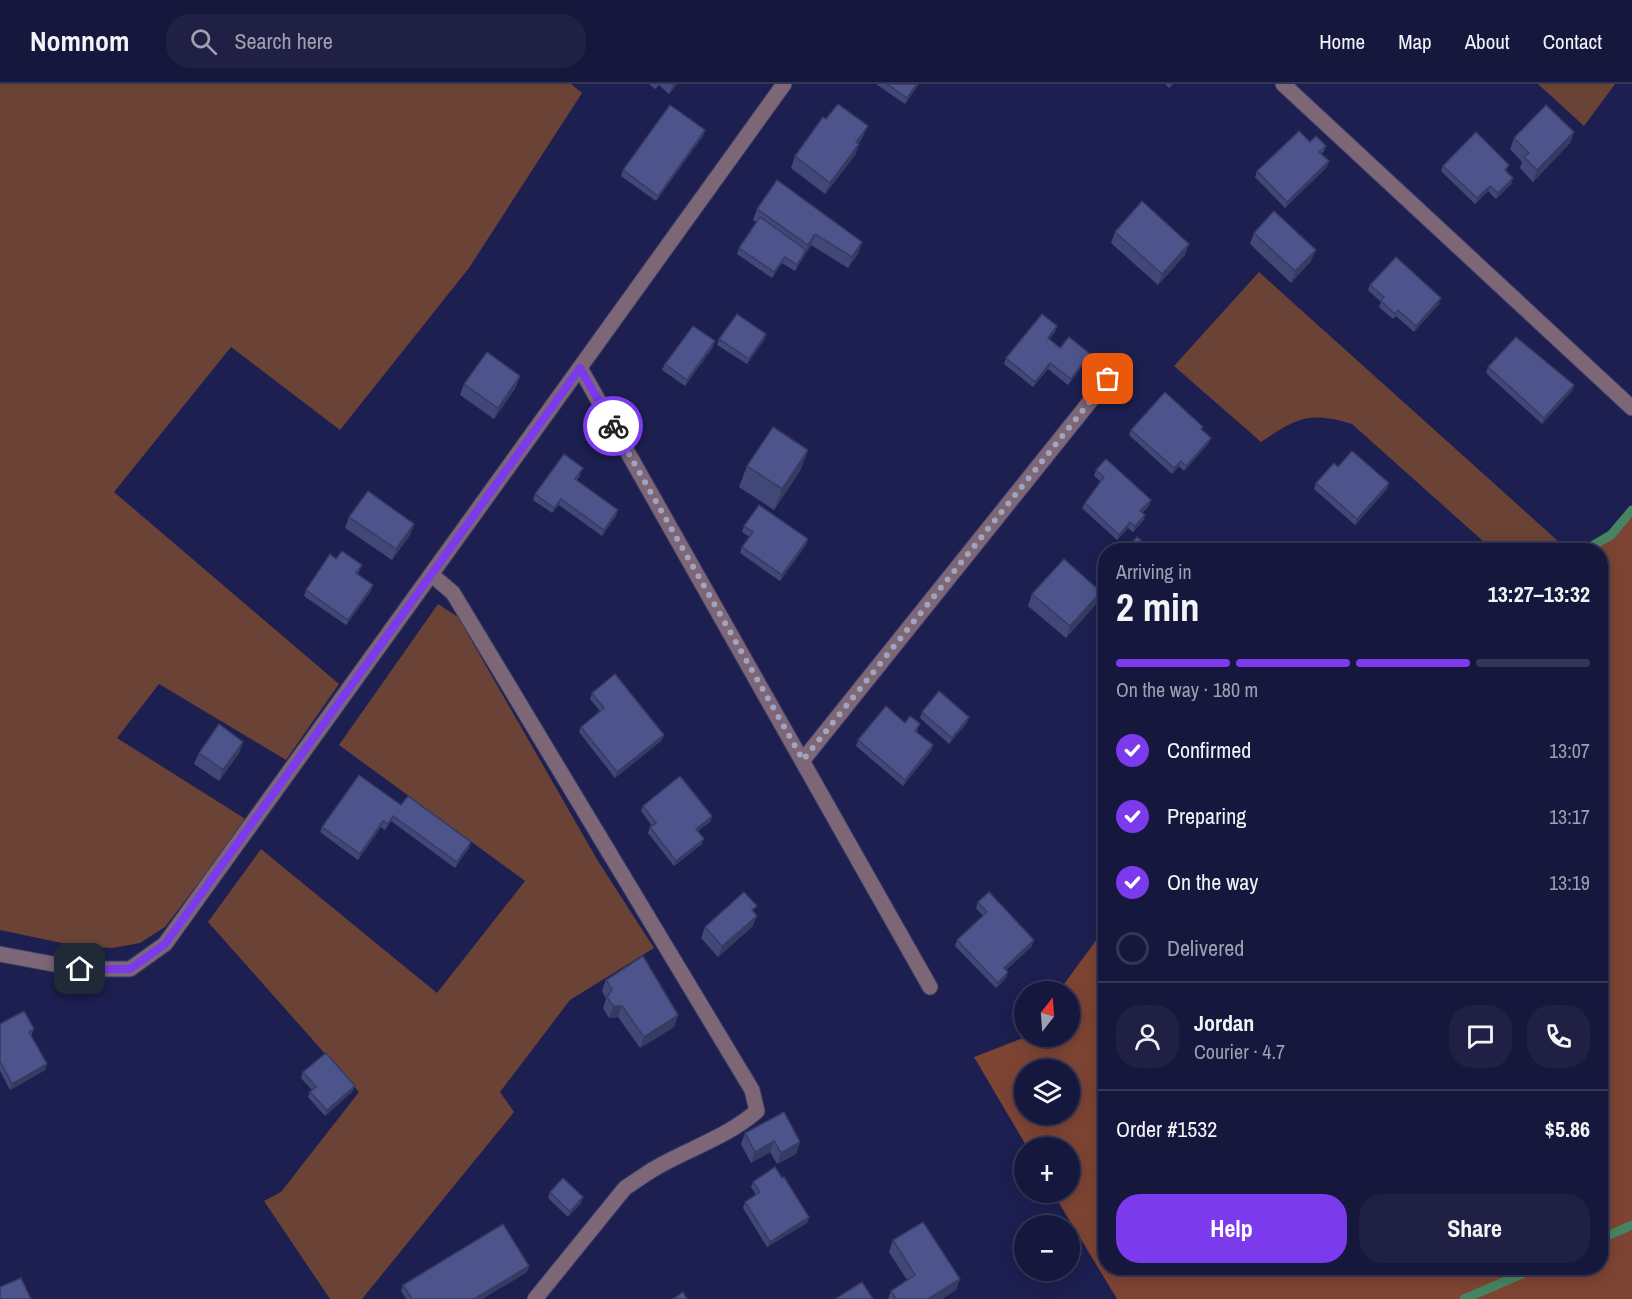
<!DOCTYPE html>
<meta charset="utf-8">
<style>
:root{--surface:#16173d;--page:#1f2044;--text:#f1f3f6;--muted:#9e9fb0;--line:#353657;--accent:#7c3aed}
body{margin:0;font-family:"Archivo Narrow",sans-serif;background:var(--page);color:var(--text);height:100vh;display:flex;flex-direction:column;font-size:22px;white-space:nowrap}
*{box-sizing:border-box;margin:0}
p{font-size:20px;color:var(--muted)}
.icon{flex:none;width:33px;height:33px;fill:none;stroke:currentColor;stroke-width:2;stroke-linecap:round;stroke-linejoin:round}
.map{position:relative;flex:1;overflow:hidden}
.drawer{position:absolute;left:1098px;top:459px;width:510px;height:732px;display:flex;flex-direction:column;background:var(--surface);border-radius:24px;box-shadow:0 3px 15px #0003,0 0 0 2px var(--line)}
.drawer>*{flex:none}
.needle{width:39px;rotate:17deg}
.buttons{position:absolute;left:1014px;top:897px;display:grid;gap:12px}
.buttons a{display:grid;place-items:center;width:66px;height:66px;border-radius:50%;background:var(--surface);box-shadow:0 3px 15px #0003,0 0 0 2px var(--line);font-size:30px}
.pin{position:absolute;display:grid;place-items:center;width:51px;height:51px;color:#fff;margin:-26px;border-radius:12px;box-shadow:0 3px 9px #0006}
.courier{position:absolute;display:grid;place-items:center;width:60px;height:60px;margin:-30px;border:4px solid #7c3aed;border-radius:50%;background:#fff;color:#222;box-shadow:0 2px 8px #0007}
.head em{font-style:normal;font-weight:700}
.head div{display:flex;flex-direction:column-reverse}
.head{display:flex;align-items:center;justify-content:space-between;height:102px;padding:0 18px}
h1{font-size:39px;font-weight:700;line-height:45px}
.bar{display:grid;grid-template-columns:repeat(4,1fr);gap:9px 6px;align-content:center;height:72px;padding:0 18px}
.bar i{height:8px;border-radius:4px;background:var(--line)}
.bar .current{background:var(--accent)}
.bar p{grid-column:span 4}
.line{display:flex;align-items:center;gap:15px;padding:0 18px;border-top:2px solid var(--line)}
.line div{flex:1}
.round{display:grid;place-items:center;flex:none;width:63px;height:63px;border-radius:24px;background:var(--page)}
ol{padding:0 18px;list-style:none}
li{display:flex;align-items:center;gap:18px;height:66px}
li p{margin-inline-start:auto}
li .icon{padding:6px;border-radius:50%;background:var(--accent);color:#fff;stroke-width:4}
li:last-child{color:var(--muted)}
li i{width:33px;height:33px;border:3px solid var(--line);border-radius:50%}
.primary-button{display:flex;gap:12px;margin-top:auto;padding:12px 18px}
.primary-button a{flex:1;height:69px;border-radius:24px;background:var(--accent);color:#fff;font-size:24px;font-weight:700;line-height:69px;text-align:center}
.primary-button a+a{background:var(--page);color:var(--text)}
header{display:flex;align-items:center;gap:36px;box-sizing:border-box;height:84px;padding:0 30px;background:var(--surface);border-bottom:2px solid var(--line)}
header strong{font-size:28px}
nav{display:flex;gap:33px;margin-inline-start:auto;font-size:21px}
.search{width:420px;height:54px;background:var(--page);display:flex;align-items:center;gap:15px;box-sizing:border-box;padding:0 21px;border-radius:24px;color:var(--muted);font-size:22px}
.map>svg:first-child{display:block}
</style>
<header>
<strong>Nomnom</strong>
<div class="search"><svg class="icon" aria-label="search" viewBox="0 0 24 24"><circle cx="10" cy="10" r="6"/><path d="M15 15l6 6"/></svg>Search here</div>
<nav><a>Home</a><a>Map</a><a>About</a><a>Contact</a></nav>
</header>
<div class="map">
<svg width="1632" height="1215" viewBox="0 0 1632 1215">
<rect width="100%" height="100%" fill="#1d1f51"/>
<g fill="#6a4236">
<polygon points="0,0 571,0 582,9 469,184 340,346 231,263 114,408 339,600 286,676 159,600 117,654 247,736 165,843 140,859 112,864 76,862 0,846"/>
<polygon points="1538,0 1615,0 1584,42"/>
<path d="M 1259,188 L 1568,466 L 1493,466 L 1352,340 C 1308,327 1297,334 1261,358 L 1174,282 Z"/>
<polygon points="438,520 458,533 598,777 654,864 570,916 500,1008 514,1028 362,1215 330,1215 264,1117 281,1108 359,1008 208,838 261,765 437,909 525,797 339,661"/>
</g>
<path fill="#7d4433" fill-rule="evenodd" d="M 1632,433 L 1632,1215 L 1117,1215 L 1053,1109 L 1070,1108 L 1070,1064 L 1027,1063 L 974,973 L 1026,953 L 1070,952 L 1070,908 L 1059,907 L 1105,844 L 1106,1184 L 1600,1184 L 1600,466 L 1591,466 ZM 1024,986 L 1070,986 L 1070,1030 L 1024,1030 Z"/>
<g fill="none" stroke-linecap="round" stroke-linejoin="round">
<g stroke="#478461" stroke-width="9">
<polyline points="1585,466 1611,451 1632,426"/>
<polyline points="1600,1155 1632,1141"/>
<polyline points="1464,1215 1536,1184"/>
</g>
<defs>
<g id="lane">
<polyline points="580,284 930,903"/>
<path d="M 432,491 L 453,509 L 752,1006 L 757,1027 C 726,1054 687,1065 652,1086"/>
<polyline points="803,676 1108,295"/>
</g>
<g id="street">
<polyline points="1283,0 1632,324"/>
<polyline points="0,870 80,885 130,885 165,860 784,0"/>
<polyline points="535,1215 625,1104 652,1086"/>
</g>
</defs>
<use href="#lane" stroke="#393b69" stroke-width="17"/>
<use href="#street" stroke="#393b69" stroke-width="17"/>
<use href="#lane" stroke="#7d6676" stroke-width="15"/>
<use href="#street" stroke="#7d6676" stroke-width="15"/>
</g>
<g fill="#414878">
<polygon points="649,0 677,0 669,10 659,1 655,5"/>
<polygon points="876,0 919,0 905,20"/>
<polygon points="1165,0 1173,0 1169,4"/>
<polygon points="705,46 703,52 656,117 621,92 623,86"/>
<polygon points="1574,48 1570,59 1533,98 1520,84 1522,78 1510,65 1514,54"/>
<polygon points="863,53 859,59 855,71 825,110 791,84 795,72"/>
<polygon points="1310,58 1326,62 1324,67 1321,70 1327,83 1285,124 1255,93 1257,87"/>
<polygon points="1443,82 1507,87 1506,87 1513,94 1511,100 1496,115 1488,107 1475,120 1441,87"/>
<polygon points="757,125 862,158 858,170 848,184 811,161 795,187 782,179 772,194 737,170 739,164 756,138 753,136"/>
<polygon points="1115,148 1185,171 1158,201 1111,159"/>
<polygon points="1254,149 1311,177 1291,199 1250,160"/>
<polygon points="1370,201 1439,220 1414,248 1396,232 1393,235 1379,223 1381,218 1368,206"/>
<polygon points="1057,242 1055,248 1049,255 1060,264 1090,270 1088,275 1068,301 1048,285 1033,303 1004,280 1006,274"/>
<polygon points="766,250 764,256 747,280 717,261 719,255"/>
<polygon points="713,263 685,302 662,286 665,280"/>
<polygon points="1488,283 1574,301 1572,307 1542,340 1486,289"/>
<polygon points="520,292 516,303 494,335 460,311 464,300"/>
<polygon points="1131,346 1202,346 1211,354 1208,360 1184,387 1179,382 1172,390 1129,351"/>
<polygon points="808,366 800,387 774,426 739,403 747,382"/>
<polygon points="1096,386 1151,416 1149,422 1142,429 1145,431 1143,437 1133,448 1128,444 1117,456 1082,424 1085,419 1101,398 1094,392"/>
<polygon points="581,390 577,396 616,432 602,452 559,421 552,429 533,416 535,410"/>
<polygon points="1316,399 1389,399 1387,405 1355,441 1314,405"/>
<polygon points="349,433 414,440 410,451 392,476 345,444"/>
<polygon points="744,442 806,461 780,497 740,469 742,463 750,453 742,448"/>
<polygon points="336,475 362,481 358,490 371,507 346,541 304,512 306,506"/>
<polygon points="1032,510 1097,519 1066,554 1028,522"/>
<polygon points="592,609 664,651 661,657 615,694 579,648 581,643 600,627 590,615"/>
<polygon points="922,628 967,639 949,660 920,634"/>
<polygon points="905,639 918,646 917,648 933,661 931,667 903,702 856,662 858,656"/>
<polygon points="243,658 239,669 219,697 194,680 199,669"/>
<polygon points="401,721 469,764 455,784 391,737 385,746 381,743 358,776 320,748 322,743"/>
<polygon points="643,722 712,732 710,738 698,747 702,760 674,782 648,749 650,743 652,742 641,727"/>
<polygon points="978,818 1032,862 1006,886 1008,888 1006,894 996,904 955,862 957,856 983,832 976,824"/>
<polygon points="754,829 757,832 752,843 718,873 701,854 705,843"/>
<polygon points="606,896 678,931 674,943 640,964 618,933 609,934 603,924 606,915 602,907"/>
<polygon points="0,940 34,945 31,951 47,980 45,986 10,1006 0,987"/>
<polygon points="303,988 355,1002 352,1008 325,1032 308,1013 310,1008 312,1006 301,994"/>
<polygon points="745,1049 800,1058 796,1070 777,1080 770,1068 751,1079 741,1060"/>
<polygon points="782,1094 809,1133 807,1139 767,1163 743,1124 745,1118 756,1111 751,1103 753,1098"/>
<polygon points="550,1108 581,1119 568,1133 548,1114"/>
<polygon points="893,1156 960,1195 956,1206 942,1215 888,1215 891,1207 907,1196 889,1168"/>
<polygon points="527,1188 482,1215 406,1215 401,1207 403,1201"/>
</g>
<g fill="#353b61">
<polygon points="673,0 677,0 669,10"/>
<polygon points="917,0 919,0 905,20 907,14"/>
<polygon points="868,42 863,53 852,69 856,58"/>
<polygon points="705,46 703,52 656,117 658,112"/>
<polygon points="1574,48 1570,59 1533,98 1537,86"/>
<polygon points="859,60 855,71 825,110 830,99"/>
<polygon points="1329,77 1327,83 1285,124 1287,118"/>
<polygon points="1513,94 1511,100 1496,115 1498,109"/>
<polygon points="1490,102 1488,107 1475,120 1477,114"/>
<polygon points="815,150 811,161 804,172 808,161"/>
<polygon points="862,158 858,170 848,184 852,173"/>
<polygon points="1189,160 1185,171 1158,201 1162,190"/>
<polygon points="806,166 804,172 795,187 797,181"/>
<polygon points="1316,166 1311,177 1291,199 1295,187"/>
<polygon points="785,173 782,179 772,194 774,188"/>
<polygon points="1441,214 1439,220 1414,248 1416,242"/>
<polygon points="1057,242 1055,248 1046,260 1048,254"/>
<polygon points="766,250 764,256 747,280 749,275"/>
<polygon points="715,257 713,263 685,302 687,296"/>
<polygon points="1090,270 1088,275 1068,301 1071,295"/>
<polygon points="1050,279 1048,285 1033,303 1035,298"/>
<polygon points="520,292 516,303 494,335 498,324"/>
<polygon points="1574,301 1572,307 1542,340 1544,334"/>
<polygon points="1211,354 1208,360 1184,387 1186,382"/>
<polygon points="808,366 800,387 774,426 782,405"/>
<polygon points="1181,377 1179,382 1172,390 1174,384"/>
<polygon points="1389,399 1387,405 1355,441 1357,435"/>
<polygon points="561,415 559,421 552,429 554,424"/>
<polygon points="1151,416 1149,422 1138,433 1140,427"/>
<polygon points="618,426 616,432 602,452 604,446"/>
<polygon points="1145,431 1143,437 1133,448 1135,442"/>
<polygon points="1130,438 1128,444 1117,456 1119,451"/>
<polygon points="414,440 410,451 392,476 396,465"/>
<polygon points="808,455 806,461 780,497 782,491"/>
<polygon points="373,501 371,507 346,541 348,536"/>
<polygon points="1101,508 1097,519 1066,554 1070,542"/>
<polygon points="969,633 967,639 949,660 952,654"/>
<polygon points="664,651 661,657 615,694 617,688"/>
<polygon points="243,658 239,669 219,697 223,686"/>
<polygon points="933,661 931,667 903,702 905,696"/>
<polygon points="393,732 391,737 385,746 388,740"/>
<polygon points="712,732 710,738 694,750 696,745"/>
<polygon points="383,737 381,743 358,776 360,770"/>
<polygon points="704,755 702,760 674,782 676,777"/>
<polygon points="471,758 469,764 455,784 457,778"/>
<polygon points="757,832 752,843 718,873 722,862"/>
<polygon points="1034,856 1032,862 1002,890 1004,884"/>
<polygon points="1008,888 1006,894 996,904 998,899"/>
<polygon points="613,922 622,922 618,933 609,934"/>
<polygon points="678,931 674,943 640,964 644,953"/>
<polygon points="47,980 45,986 10,1006 12,1000"/>
<polygon points="355,1002 352,1008 325,1032 327,1026"/>
<polygon points="774,1057 770,1068 751,1079 755,1068"/>
<polygon points="800,1058 796,1070 777,1080 781,1069"/>
<polygon points="583,1113 581,1119 568,1133 570,1128"/>
<polygon points="809,1133 807,1139 767,1163 770,1158"/>
<polygon points="529,1182 527,1188 482,1215 474,1215"/>
<polygon points="960,1195 956,1206 942,1215 928,1215"/>
</g>
<g fill="#4c548b" stroke="#353b61" stroke-width="1.5">
<polygon points="887,0 917,0 907,14"/>
<polygon points="838,20 868,42 856,58 859,60 830,99 795,72 823,33 826,35"/>
<polygon points="670,21 705,46 658,112 623,86"/>
<polygon points="1546,21 1574,48 1537,86 1524,73 1529,69 1514,54"/>
<polygon points="1299,47 1310,58 1316,52 1326,62 1319,68 1329,77 1287,118 1257,87"/>
<polygon points="1476,48 1509,81 1505,86 1513,94 1498,109 1490,102 1477,114 1443,82"/>
<polygon points="777,96 862,158 852,173 815,150 808,161 757,125"/>
<polygon points="1142,117 1189,160 1162,190 1115,148"/>
<polygon points="1274,127 1316,166 1295,187 1254,149"/>
<polygon points="760,133 806,166 797,181 785,173 774,188 739,164"/>
<polygon points="1396,173 1441,214 1416,242 1398,226 1395,230 1381,217 1384,213 1370,201"/>
<polygon points="737,230 766,250 749,275 719,255"/>
<polygon points="1042,230 1057,242 1048,254 1060,264 1069,253 1090,270 1071,295 1050,279 1035,298 1006,274"/>
<polygon points="693,242 715,257 687,296 665,280"/>
<polygon points="1516,253 1574,301 1544,334 1488,283"/>
<polygon points="487,268 520,292 498,324 464,300"/>
<polygon points="1165,308 1203,343 1201,345 1211,354 1186,382 1181,377 1174,384 1131,346"/>
<polygon points="773,343 808,366 782,405 747,382"/>
<polygon points="1352,367 1389,399 1357,435 1316,399 1334,379 1338,383"/>
<polygon points="564,370 583,384 575,395 618,426 604,446 561,415 554,424 535,410"/>
<polygon points="1106,375 1151,416 1140,427 1145,431 1135,442 1130,438 1119,451 1085,419 1104,393 1096,386"/>
<polygon points="368,407 414,440 396,465 349,433"/>
<polygon points="759,421 808,455 782,491 742,463 753,448 744,442"/>
<polygon points="1137,453 1152,466 1126,466"/>
<polygon points="342,467 362,481 356,489 373,501 348,536 306,506 330,470 336,475"/>
<polygon points="1064,475 1101,508 1070,542 1032,510"/>
<polygon points="615,590 664,651 617,688 581,643 604,624 592,609"/>
<polygon points="939,607 969,633 952,654 922,628"/>
<polygon points="886,622 905,639 910,632 920,640 915,647 933,661 905,696 858,656"/>
<polygon points="219,640 243,658 223,686 199,669"/>
<polygon points="359,691 401,721 408,712 471,758 457,778 393,732 388,740 383,737 360,770 322,743"/>
<polygon points="680,692 712,732 696,745 704,755 676,777 650,743 656,739 643,722"/>
<polygon points="744,808 757,822 752,826 757,832 722,862 705,843"/>
<polygon points="989,808 1034,856 1004,884 1008,888 998,899 957,856 987,828 978,818"/>
<polygon points="643,872 678,931 644,953 622,922 613,922 607,913 612,905 606,896"/>
<polygon points="24,927 34,945 29,948 47,980 12,1000 0,977 0,940"/>
<polygon points="326,969 355,1002 327,1026 310,1008 316,1003 303,988"/>
<polygon points="784,1028 800,1058 781,1069 774,1057 755,1068 745,1049"/>
<polygon points="775,1083 782,1094 784,1093 809,1133 770,1158 745,1118 760,1108 753,1098"/>
<polygon points="563,1094 583,1113 570,1128 550,1108"/>
<polygon points="923,1138 960,1195 928,1215 896,1215 891,1207 915,1191 893,1156"/>
<polygon points="503,1140 529,1182 474,1215 412,1215 403,1201"/>
<polygon points="21,1194 31,1215 0,1215 0,1203"/>
<polygon points="862,1198 873,1215 835,1215"/>
<polygon points="683,1208 687,1215 673,1215"/>
</g>
<g fill="none" stroke-linecap="round" stroke-linejoin="round">
<polyline stroke="#a0a3c1" stroke-width="6" stroke-dasharray="0 10.8" points="613,342 803,676 1108,295"/>
<polyline stroke="#7c3aed" stroke-width="8" points="80,885 130,885 165,860 580,284 613,342"/>
</g>
</svg>
<div class="buttons">
<a><svg class="needle" viewBox="-14 -14 28 28"><path d="M0-13l5 13h-10z" fill="#e53935"/><path d="M0 13l5-13h-10z" fill="#9e9fb0"/></svg></a>
<a><svg class="icon" aria-label="layers" viewBox="0 0 24 24"><path d="M12 4l9 5-9 5-9-5zM3 14l9 5 9-5"/></svg></a>
<a>+</a>
<a>−</a>
</div>
<div class="pin" style="left:1108px;top:295px;background:#ea580c"><svg class="icon" aria-label="bag" viewBox="0 0 24 24"><path d="M5 8h14l-1 12H6zM9 8a3 3 0 0 1 6 0"/></svg></div>
<div class="pin" style="left:80px;top:885px;background:#1f2937"><svg class="icon" aria-label="home" viewBox="0 0 24 24"><path d="M3 11l9-7 9 7M6 9v11h12V9"/></svg></div>
<div class="courier" style="left:613px;top:342px"><svg class="icon" aria-label="bike" viewBox="0 0 24 24"><circle cx="6" cy="16" r="4"/><circle cx="18" cy="16" r="4"/><path d="M6 16l4-8h5l3 8M10 8l3 8H6M13 5h3"/></svg></div>
<section class="drawer">
<div class="head"><div><h1>2 min</h1><p>Arriving in</p></div><em>13:27–13:32</em></div>
<div class="bar"><i class="current"></i><i class="current"></i><i class="current"></i><i></i><p>On the way · 180 m</p></div>
<ol>
<li><svg class="icon" aria-label="check" viewBox="0 0 24 24"><path d="M5 12l5 5 9-10"/></svg>Confirmed<p>13:07</p></li>
<li><svg class="icon" aria-label="check" viewBox="0 0 24 24"><path d="M5 12l5 5 9-10"/></svg>Preparing<p>13:17</p></li>
<li><svg class="icon" aria-label="check" viewBox="0 0 24 24"><path d="M5 12l5 5 9-10"/></svg>On the way<p>13:19</p></li>
<li><i></i>Delivered</li>
</ol>
<div class="line" style="height:108px"><a class="round"><svg class="icon" aria-label="person" viewBox="0 0 24 24"><circle cx="12" cy="8" r="4"/><path d="M4 21q1-7 8-7t8 7"/></svg></a><div><b>Jordan</b><p>Courier · 4.7</p></div><a class="round"><svg class="icon" aria-label="chat" viewBox="0 0 24 24"><path d="M4 5h16v11H9l-5 4z"/></svg></a><a class="round"><svg class="icon" aria-label="phone" viewBox="0 0 24 24"><path d="M5 4h4l2 5-3 2q2 4 5 5l2-3 5 2v4C11 20 4 13 5 4z"/></svg></a></div>
<div class="line" style="height:78px"><div>Order #1532</div><b>$5.86</b></div>
<div class="primary-button"><a>Help</a><a>Share</a></div>
</section>
</div>
